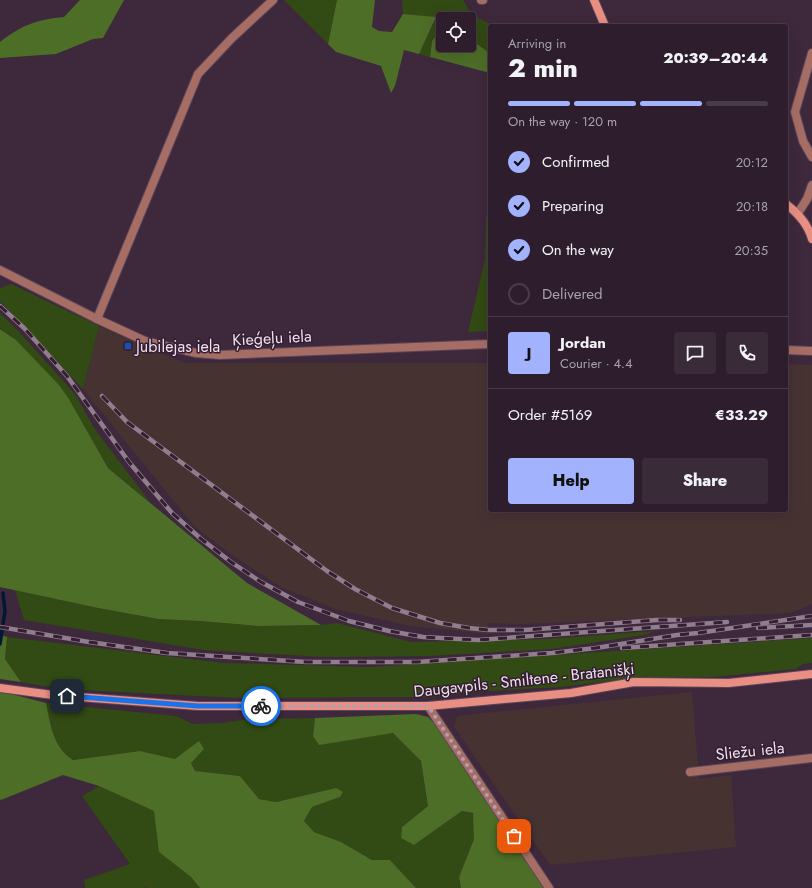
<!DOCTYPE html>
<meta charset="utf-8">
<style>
:root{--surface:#2e1e2d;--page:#3a2b39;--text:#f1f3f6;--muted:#a7a2aa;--line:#493c49;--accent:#a2b2fd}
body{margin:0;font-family:Jost,sans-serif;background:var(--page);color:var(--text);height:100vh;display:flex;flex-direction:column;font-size:15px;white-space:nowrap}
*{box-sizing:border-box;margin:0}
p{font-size:13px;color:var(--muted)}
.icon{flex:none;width:22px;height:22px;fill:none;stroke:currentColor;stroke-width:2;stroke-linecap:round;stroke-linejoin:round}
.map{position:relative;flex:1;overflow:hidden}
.drawer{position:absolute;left:488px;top:24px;width:300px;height:488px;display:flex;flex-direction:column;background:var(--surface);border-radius:4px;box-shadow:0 4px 16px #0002,0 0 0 1px var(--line)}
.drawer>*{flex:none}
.buttons{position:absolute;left:436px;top:12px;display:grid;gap:8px}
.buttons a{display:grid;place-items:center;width:40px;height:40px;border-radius:4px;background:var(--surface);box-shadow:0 4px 16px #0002,0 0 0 1px var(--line);font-size:20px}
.pin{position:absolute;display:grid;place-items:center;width:34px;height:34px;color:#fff;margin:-17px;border-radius:8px;box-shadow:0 2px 6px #0006}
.courier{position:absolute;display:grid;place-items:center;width:40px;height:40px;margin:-20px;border:3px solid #1a73e8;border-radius:50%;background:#fff;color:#222;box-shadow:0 1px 5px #0007}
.summary em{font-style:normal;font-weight:800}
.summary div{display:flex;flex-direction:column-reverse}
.summary{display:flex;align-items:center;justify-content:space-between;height:68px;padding:0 20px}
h1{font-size:26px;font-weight:800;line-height:30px}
.bar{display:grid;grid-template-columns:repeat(4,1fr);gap:6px 4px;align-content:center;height:48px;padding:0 20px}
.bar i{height:5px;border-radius:3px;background:var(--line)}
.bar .active{background:var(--accent)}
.bar p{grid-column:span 4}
.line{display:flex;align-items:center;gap:10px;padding:0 20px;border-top:1px solid var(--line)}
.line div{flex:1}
.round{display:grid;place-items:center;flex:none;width:42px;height:42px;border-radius:4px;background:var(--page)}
ol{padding:0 20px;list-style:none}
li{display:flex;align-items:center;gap:12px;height:44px}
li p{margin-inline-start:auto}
li .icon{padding:4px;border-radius:50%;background:var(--accent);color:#111;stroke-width:4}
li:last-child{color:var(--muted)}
li i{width:22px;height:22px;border:2px solid var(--line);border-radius:50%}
.cta{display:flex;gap:8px;margin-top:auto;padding:8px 20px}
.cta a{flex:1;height:46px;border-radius:4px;background:var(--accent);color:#111;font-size:16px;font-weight:800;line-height:46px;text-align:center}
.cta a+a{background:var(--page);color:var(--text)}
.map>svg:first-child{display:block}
</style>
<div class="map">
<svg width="812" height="888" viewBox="0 0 812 888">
<rect width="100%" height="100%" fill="#3e283c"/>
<g fill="#473232">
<polygon points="99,326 184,363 490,363 490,510 786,510 786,364 812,365 812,604 791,613 520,624 488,623 488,634 411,626 335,609 283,588 239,560 194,526 83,389"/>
<polygon points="692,692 699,779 731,775 736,847 550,865 454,727 457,716"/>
</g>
<g fill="#324a13">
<polygon points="284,0 337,0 328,44"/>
<polygon points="402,0 463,0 472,15 495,26 490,26 490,63 488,52 469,38 469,19 443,19 443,32 439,32 432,41 430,57 419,54 436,18 403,14"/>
<polygon points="490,200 490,331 468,332 485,259 486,219"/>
<polygon points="11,284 99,326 83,389 0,301 0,288"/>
<polygon points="0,313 21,334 75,394 96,431 150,502 108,468 69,399 16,340 0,328"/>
<polygon points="15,590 98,608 158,619 200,621 258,626 321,625 337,623 411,642 544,639 655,631 644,635 551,649 430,656 326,657 203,650 24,620"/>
<polygon points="7,637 224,663 371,667 812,638 812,663 803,664 796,669 713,677 642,677 561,687 486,691 432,697 238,698 60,689 21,682 5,659"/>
<path d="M 46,703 L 176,716 L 193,724 L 222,723 L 249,719 L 315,718 L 313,736 L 358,738 L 393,733 L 421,761 L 428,806 L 402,827 L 414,845 L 462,811 L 474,814 L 474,839 L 459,877 L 461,888 L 416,888 L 390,860 L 372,860 L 341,842 L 314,832 L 304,821 L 312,807 L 340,797 L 336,788 L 276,802 L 259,799 L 240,776 L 195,771 L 191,763 L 140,751 L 73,760 C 52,746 51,725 46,703 Z"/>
<polygon points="99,786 154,811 160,852 191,877 200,888 147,888 146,886 145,888 85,888 84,880 130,864 82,796"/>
</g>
<g fill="#4d6e27">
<path d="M 80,0 L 124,0 L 103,38 L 93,39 L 56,54 L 0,58 L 0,42 C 20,26 38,19 64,17 Z"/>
<polygon points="337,0 375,0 372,27 379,31 392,32 403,14 436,17 419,54 404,50 395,86 391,93 381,66 336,52 328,44"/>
<polygon points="439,32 443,32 443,45 469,45 469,38 488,52 490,73 430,57 432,41"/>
<polygon points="0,329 16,340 59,385 69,399 108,468 247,583 321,625 258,626 200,621 158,619 98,608 0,587"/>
<polygon points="0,635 7,637 5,659 21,682 0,679"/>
<path d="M 0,691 L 46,703 C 51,725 52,746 73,760 L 140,751 L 175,759 L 199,741 L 204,749 L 191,763 L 195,771 L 240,776 L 259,799 L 276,802 L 336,788 L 343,792 L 340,797 L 312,807 L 304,821 L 314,832 L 341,842 L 372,860 L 390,860 L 416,888 L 200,888 L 191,877 L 159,852 L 154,811 L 99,786 L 63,775 L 1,800 L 0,799 Z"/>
<polygon points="416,714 428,717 434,723 467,770 545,888 461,888 459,877 474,839 473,813 462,811 414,845 401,838 402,827 428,806 421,761 393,733 319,745 313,736 315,718"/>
</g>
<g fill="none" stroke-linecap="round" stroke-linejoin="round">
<polyline stroke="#021834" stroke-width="3.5" points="0,644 5,611 3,593"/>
<defs>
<g id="street">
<polyline points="481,0 483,0"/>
<polyline points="812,53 795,112 803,141 812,157"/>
<polyline points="798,213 807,199 812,185"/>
<polyline points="0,270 97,319 145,341 196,353 220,355 490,344"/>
<polyline points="97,319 198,74 232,38 273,0"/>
<polyline points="786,350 812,351"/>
<polyline points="428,706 549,888"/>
<polyline points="690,772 812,758"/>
</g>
<g id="secondary">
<polyline points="594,0 605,26"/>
<path d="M 786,204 C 799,214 808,224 812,239"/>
<polyline points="0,688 53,695 198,706 428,706 571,693 634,682 729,683 812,674"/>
</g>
</defs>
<use href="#street" stroke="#5a4558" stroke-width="10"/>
<use href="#secondary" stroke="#5a4558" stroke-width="10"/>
<use href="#street" stroke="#a66d65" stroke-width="8"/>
<use href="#secondary" stroke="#e98e82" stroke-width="8"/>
<defs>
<g id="rail">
<polyline points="0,306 24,328 67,376 129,462 172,513 200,538 231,562 261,582 298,602 349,621 389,631 423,637 478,640 727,622"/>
<polyline points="102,396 127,422 327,571 355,589 392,608 440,623 469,628 488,630 525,630 657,620 680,620"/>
<polyline points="0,627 89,642 167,653 306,662 417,662 552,653 596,648 677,635 698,633 812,616"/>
<polyline points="758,628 812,625"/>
<polyline points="622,648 812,635"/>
</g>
</defs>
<use href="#rail" stroke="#907d8e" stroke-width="4.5"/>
<use href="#rail" stroke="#341e32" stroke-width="3" stroke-dasharray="9" stroke-linecap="butt"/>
</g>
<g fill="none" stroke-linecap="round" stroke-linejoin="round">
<polyline stroke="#b1a0af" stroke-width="4" stroke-dasharray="0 7.2" points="261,706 428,706 514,836"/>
<polyline stroke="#1a73e8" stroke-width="5" points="67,696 198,706 261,706"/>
</g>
<rect fill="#1a4fb4" stroke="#341e32" stroke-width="1.5" x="124" y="342" width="8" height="8" rx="2"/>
<g text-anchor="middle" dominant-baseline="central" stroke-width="3" stroke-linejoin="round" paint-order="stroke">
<g font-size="16" fill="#efe0ed" stroke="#341e32">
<text transform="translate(272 338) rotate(-3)">Ķieģeļu iela</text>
<text transform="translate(524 680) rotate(-6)">Daugavpils - Smiltene - Bratanišķi</text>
<text transform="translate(750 751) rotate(-6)">Sliežu iela</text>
</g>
<g font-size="16" fill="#efe0ed" stroke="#341e32" text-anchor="start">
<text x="136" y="346">Jubilejas iela</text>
</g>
</g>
</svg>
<div class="buttons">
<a><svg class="icon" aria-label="locate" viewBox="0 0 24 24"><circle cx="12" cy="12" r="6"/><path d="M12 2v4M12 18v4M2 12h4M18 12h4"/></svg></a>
</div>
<div class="pin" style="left:514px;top:836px;background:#ea580c"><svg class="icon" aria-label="bag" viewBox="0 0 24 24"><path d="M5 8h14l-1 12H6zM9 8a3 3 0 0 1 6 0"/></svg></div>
<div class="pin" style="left:67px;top:696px;background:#1f2937"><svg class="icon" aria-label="home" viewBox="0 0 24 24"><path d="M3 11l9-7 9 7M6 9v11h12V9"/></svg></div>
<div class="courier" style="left:261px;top:706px"><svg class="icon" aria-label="bike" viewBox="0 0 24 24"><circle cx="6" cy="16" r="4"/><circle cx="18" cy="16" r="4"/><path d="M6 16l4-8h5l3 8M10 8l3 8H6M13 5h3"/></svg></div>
<section class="drawer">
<div class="summary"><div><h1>2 min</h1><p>Arriving in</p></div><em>20:39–20:44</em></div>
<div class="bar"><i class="active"></i><i class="active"></i><i class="active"></i><i></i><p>On the way · 120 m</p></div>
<ol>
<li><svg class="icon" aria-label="check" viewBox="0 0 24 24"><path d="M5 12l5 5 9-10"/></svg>Confirmed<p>20:12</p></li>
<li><svg class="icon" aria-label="check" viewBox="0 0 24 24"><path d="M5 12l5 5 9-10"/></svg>Preparing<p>20:18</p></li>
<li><svg class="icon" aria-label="check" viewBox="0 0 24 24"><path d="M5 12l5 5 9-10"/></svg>On the way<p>20:35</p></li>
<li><i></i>Delivered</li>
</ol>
<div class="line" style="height:72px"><b class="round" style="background:var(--accent);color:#111">J</b><div><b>Jordan</b><p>Courier · 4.4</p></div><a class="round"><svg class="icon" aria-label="chat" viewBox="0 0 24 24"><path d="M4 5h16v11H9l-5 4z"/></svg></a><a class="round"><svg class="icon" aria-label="phone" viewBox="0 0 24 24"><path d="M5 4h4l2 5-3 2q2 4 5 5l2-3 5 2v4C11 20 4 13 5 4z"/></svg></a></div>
<div class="line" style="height:52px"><div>Order #5169</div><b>€33.29</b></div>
<div class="cta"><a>Help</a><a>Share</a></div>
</section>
</div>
